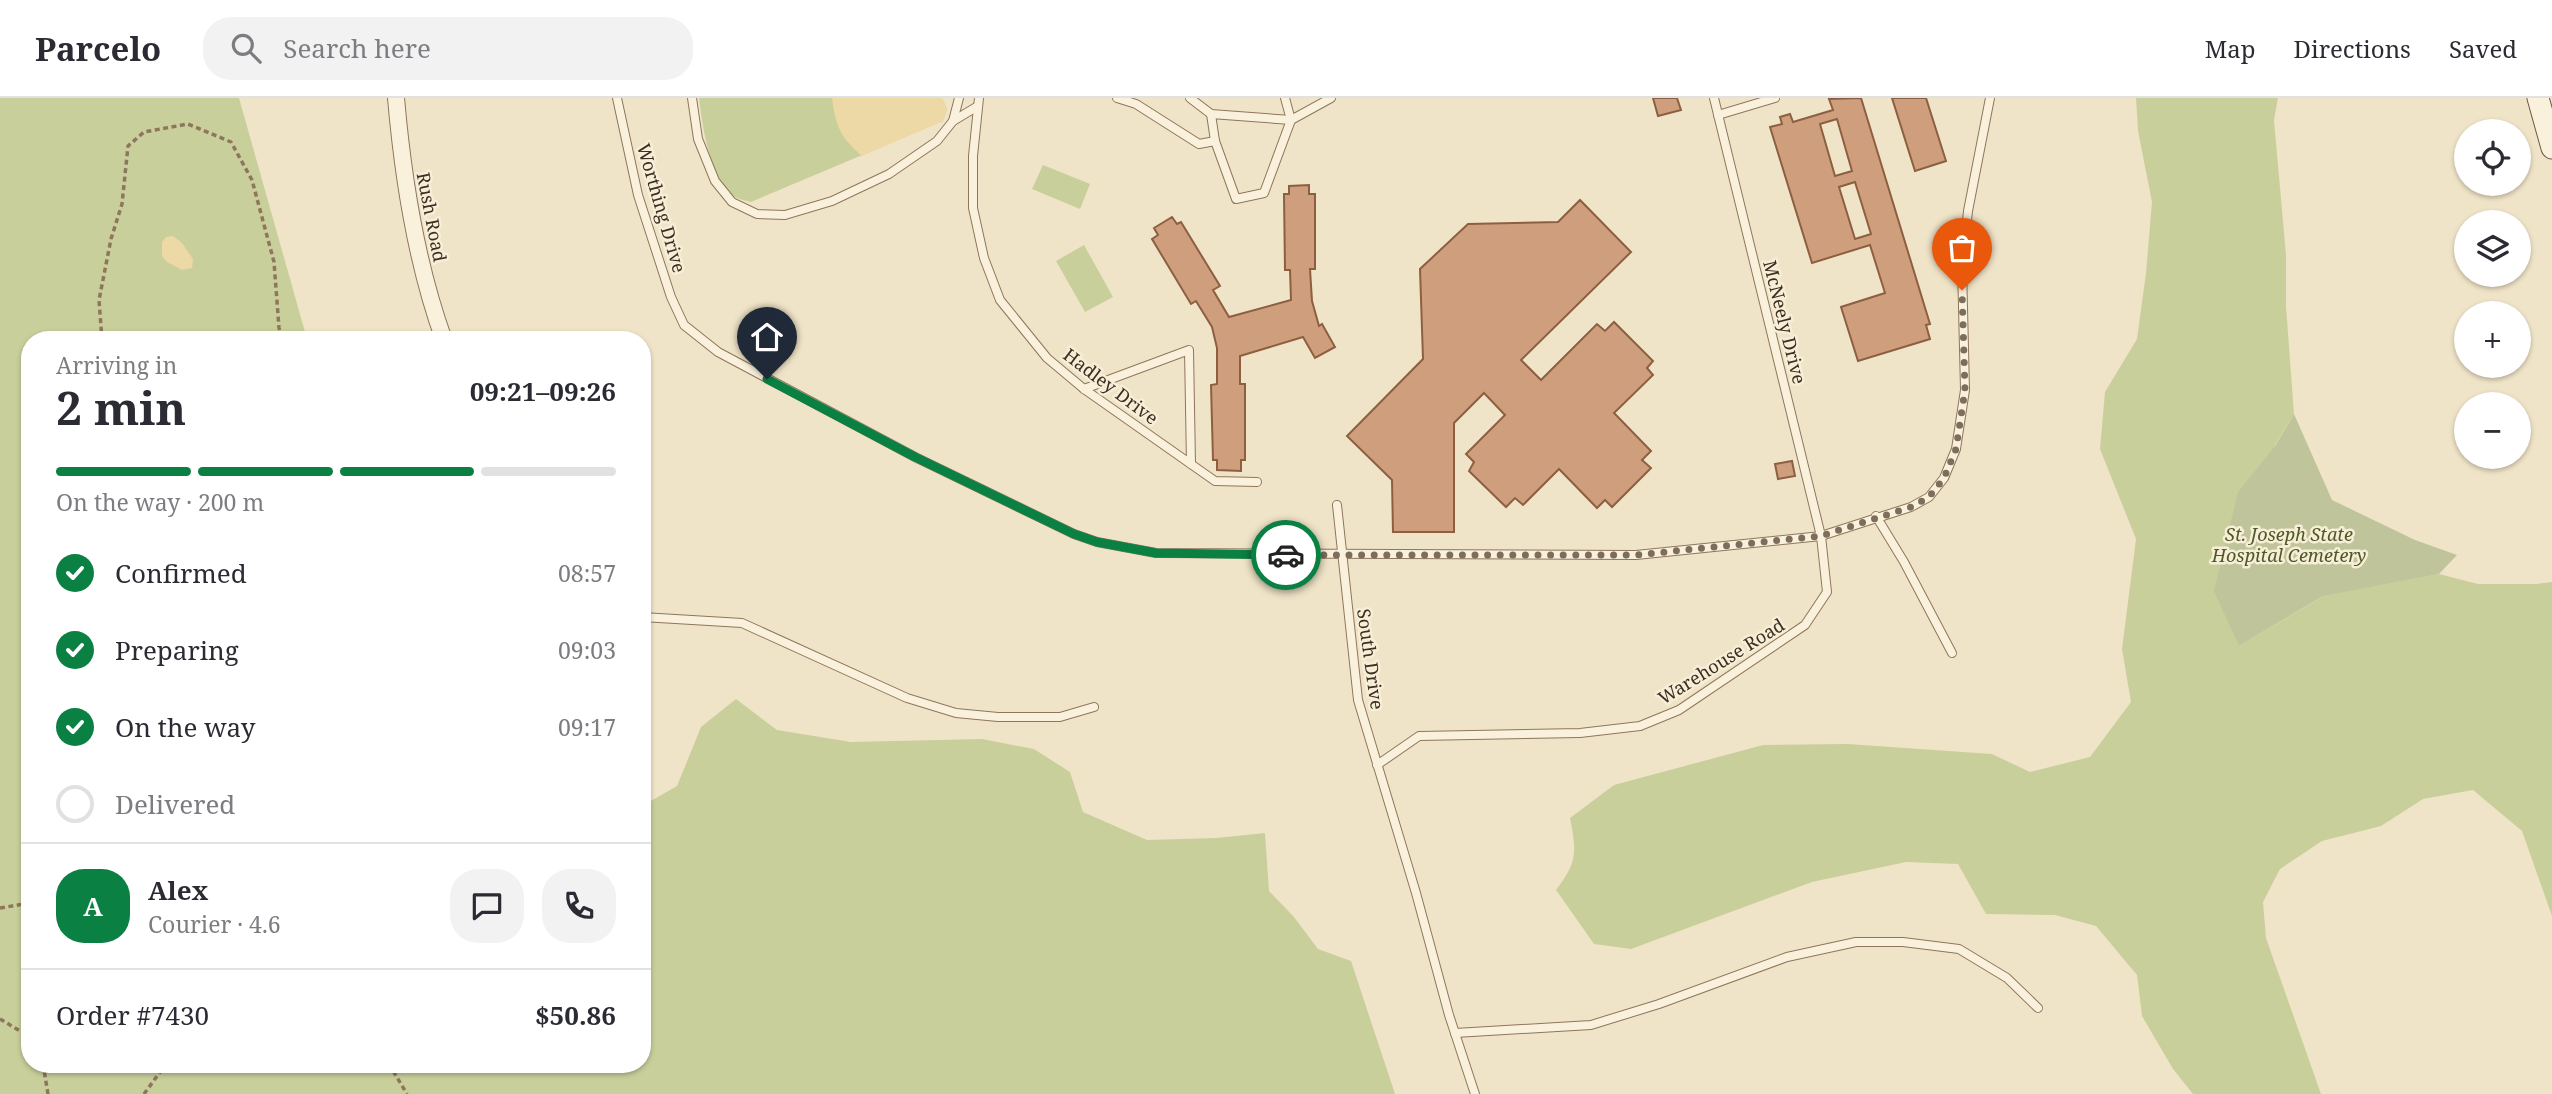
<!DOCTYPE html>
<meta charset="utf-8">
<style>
:root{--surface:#fff;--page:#f2f2f3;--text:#2b2b33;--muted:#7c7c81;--line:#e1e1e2;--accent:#0b8043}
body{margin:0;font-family:"Noto Serif",serif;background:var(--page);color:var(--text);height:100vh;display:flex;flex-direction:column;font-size:26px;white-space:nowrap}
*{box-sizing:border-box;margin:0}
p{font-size:23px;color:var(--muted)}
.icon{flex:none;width:38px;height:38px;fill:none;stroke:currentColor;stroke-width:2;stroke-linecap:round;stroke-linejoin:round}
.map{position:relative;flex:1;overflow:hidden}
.drawer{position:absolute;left:21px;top:233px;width:630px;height:742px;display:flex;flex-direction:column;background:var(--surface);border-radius:28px;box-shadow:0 2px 5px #0004}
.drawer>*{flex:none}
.tools{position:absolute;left:2454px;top:21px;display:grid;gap:14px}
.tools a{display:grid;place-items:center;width:77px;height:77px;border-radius:50%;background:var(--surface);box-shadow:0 2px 5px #0004;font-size:35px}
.pin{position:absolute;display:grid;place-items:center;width:60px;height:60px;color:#fff;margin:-72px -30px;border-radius:50% 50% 50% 0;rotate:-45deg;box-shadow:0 0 7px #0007}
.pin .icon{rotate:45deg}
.courier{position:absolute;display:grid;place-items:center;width:70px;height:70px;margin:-35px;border:5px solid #0b8043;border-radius:50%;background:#fff;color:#222;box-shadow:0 2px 9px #0007}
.headline em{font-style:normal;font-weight:700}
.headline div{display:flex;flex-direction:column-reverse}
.headline{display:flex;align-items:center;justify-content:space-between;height:119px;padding:0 35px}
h1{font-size:46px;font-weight:700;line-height:52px}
.bar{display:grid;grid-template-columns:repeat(4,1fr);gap:10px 7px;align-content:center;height:84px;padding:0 35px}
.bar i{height:9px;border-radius:5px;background:var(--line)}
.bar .selected{background:var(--accent)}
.bar p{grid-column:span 4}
.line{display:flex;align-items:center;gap:18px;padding:0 35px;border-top:2px solid var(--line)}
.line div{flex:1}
.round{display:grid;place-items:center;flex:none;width:74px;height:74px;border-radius:28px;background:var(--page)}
ol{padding:0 35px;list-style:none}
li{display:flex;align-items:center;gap:21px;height:77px}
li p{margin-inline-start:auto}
li .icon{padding:7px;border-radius:50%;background:var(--accent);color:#fff;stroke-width:4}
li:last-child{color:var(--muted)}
li i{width:38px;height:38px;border:4px solid var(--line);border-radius:50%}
header{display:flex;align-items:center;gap:42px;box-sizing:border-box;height:98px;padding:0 35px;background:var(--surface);border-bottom:2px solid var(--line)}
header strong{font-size:33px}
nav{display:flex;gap:38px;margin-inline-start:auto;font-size:24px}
.search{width:490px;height:63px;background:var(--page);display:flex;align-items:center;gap:18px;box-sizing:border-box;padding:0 24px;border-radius:28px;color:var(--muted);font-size:26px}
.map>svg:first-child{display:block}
</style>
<header>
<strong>Parcelo</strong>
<div class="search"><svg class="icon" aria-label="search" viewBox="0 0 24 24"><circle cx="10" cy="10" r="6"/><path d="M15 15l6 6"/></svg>Search here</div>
<nav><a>Map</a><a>Directions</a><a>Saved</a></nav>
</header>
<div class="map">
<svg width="2552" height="996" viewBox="0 0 2552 996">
<rect width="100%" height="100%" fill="#f0e4c8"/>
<g fill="#c9cf9b">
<polygon points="0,0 239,0 307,241 30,242 30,966 642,966 642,708 677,688 701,629 736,601 777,632 851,644 982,641 1034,651 1070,674 1083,714 1147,742 1216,740 1265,735 1269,793 1294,819 1318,851 1351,863 1395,996 0,996"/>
<path d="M 699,0 L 942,0 L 947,11 L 943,23 L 751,104 C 746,103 739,101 735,99 C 710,84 702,26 699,0 Z"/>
<path d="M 2136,0 L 2278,0 L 2274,22 L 2286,157 L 2286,208 L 2294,316 L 2275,347 L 2239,548 L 2325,497 L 2439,476 L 2478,486 L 2537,486 L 2552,484 L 2552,818 L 2522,733 L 2473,692 L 2423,701 L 2381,728 L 2322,743 L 2280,771 L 2263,804 L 2266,840 L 2321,996 L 2193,996 L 2173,971 L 2142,918 L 2137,877 L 2096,828 L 2055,817 L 1986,816 L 1958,766 L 1906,764 L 1812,784 L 1631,851 L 1594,846 L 1556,792 C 1577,764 1577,755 1570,720 L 1614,687 L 1763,647 L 1848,646 L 1992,656 L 2030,674 L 2090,659 L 2131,604 L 2122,551 L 2136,441 L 2100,351 L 2105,294 L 2137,241 L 2146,175 L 2152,104 L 2138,33 Z"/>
<polygon points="1043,67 1090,86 1080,111 1032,91"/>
<polygon points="1084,147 1113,199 1085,214 1056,163"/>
</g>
<g fill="#ecd9a5">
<path d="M 832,0 L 942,0 L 947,11 L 943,23 L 862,58 C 840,39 836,29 832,0 Z"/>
<polygon points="173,138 182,145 193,161 192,170 182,172 167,164 162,158 162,144 166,139"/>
</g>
<polygon fill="#bfc49a" points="2294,316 2332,402 2415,442 2457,457 2439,476 2323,498 2239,548 2214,493 2238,394 2275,348"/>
<g fill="#cf9f7d" stroke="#8d5f41" stroke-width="2" fill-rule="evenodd">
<polygon points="1653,0 1677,0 1681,12 1658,18"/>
<path d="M 1861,0 L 1930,226 L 1926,227 L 1930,241 L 1858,263 L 1841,209 L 1885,195 L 1870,147 L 1812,165 L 1770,29 L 1782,26 L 1780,19 L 1790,16 L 1793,24 L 1833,12 L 1829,1 ZM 1837,21 L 1852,73 L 1835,78 L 1820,26 ZM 1855,84 L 1871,136 L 1855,141 L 1839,89 Z"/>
<polygon points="1892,0 1926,0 1946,63 1915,73"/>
<polygon points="1309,87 1309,96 1315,96 1315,171 1310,171 1312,203 1319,228 1322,226 1335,249 1315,260 1303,239 1240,258 1240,286 1245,286 1245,362 1241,362 1241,373 1217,372 1217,362 1213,362 1211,287 1217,286 1217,250 1212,229 1196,203 1191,206 1152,141 1158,137 1154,130 1172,119 1177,126 1181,124 1220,188 1213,192 1229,219 1291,202 1290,172 1285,172 1284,96 1289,96 1289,88"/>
<polygon points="1580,102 1631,154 1521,262 1541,282 1597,226 1605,233 1614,224 1653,263 1647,270 1653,277 1614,315 1651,353 1642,362 1651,370 1612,409 1605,402 1597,410 1559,371 1523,407 1515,400 1506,409 1469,373 1474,364 1466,356 1505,317 1484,295 1454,325 1454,434 1393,434 1392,382 1347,338 1423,261 1420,171 1468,126 1558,124"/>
<polygon points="1792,363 1795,378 1778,381 1775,366"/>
</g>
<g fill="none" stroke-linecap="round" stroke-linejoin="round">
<defs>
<g id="lane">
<polyline points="617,0 638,97 671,199 684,227 718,254 915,359 1074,436 1097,444 1156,455 1636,457 1821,438 1911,409 1929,399 1944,380 1956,351 1965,292 1962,168 1968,113 1990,0"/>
<polyline points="692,0 698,41 715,83 732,104 757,116 785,117 832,103 889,76 937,43 953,23 978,8"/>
<polyline points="979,0 973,58 973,110 984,160 1000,202 1047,260 1084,291 1215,383 1257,384"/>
<polyline points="1117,0 1136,6 1199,46 1215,43"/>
<polyline points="1190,0 1211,16 1291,22 1331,0"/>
<polyline points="1211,16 1215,43 1236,101 1264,95 1291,22 1285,0"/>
<polyline points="1718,17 1775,0"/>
<polyline points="953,23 959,0"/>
<polyline points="1084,291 1189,252 1191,366"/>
<polyline points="1337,407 1358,602 1416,795 1449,917 1475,996"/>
<polyline points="1876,418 1904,464 1952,555"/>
<polyline points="642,519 742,525 907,600 956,615 998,619 1060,619 1094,609"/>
<polyline points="1377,667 1419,638 1580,635 1640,628 1679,612 1805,527 1827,494 1821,438 1714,0"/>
<polyline points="1455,935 1591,927 1659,906 1787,859 1856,844 1903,844 1959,851 2007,880 2038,910"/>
</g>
<path id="street" d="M 396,0 C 403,81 416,165 444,242"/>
<polyline id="secondary" points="2538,0 2552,50"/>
</defs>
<use href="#lane" stroke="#8d765c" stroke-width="10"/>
<use href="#street" stroke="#8d765c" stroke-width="18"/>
<use href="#secondary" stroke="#6f573f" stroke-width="23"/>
<g stroke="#8d765c" stroke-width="3.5" stroke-dasharray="5 3.5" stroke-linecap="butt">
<polyline points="102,242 99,202 111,141 122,106 128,48 144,34 188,26 231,44 252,82 274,164 279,230 283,242"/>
<polyline points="0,810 30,805"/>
<polyline points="0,921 30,939"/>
<polyline points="43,966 48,996"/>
<polyline points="389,966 407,996"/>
<polyline points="144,996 163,970 163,966"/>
</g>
<use href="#lane" stroke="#faf1dc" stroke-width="8"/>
<use href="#street" stroke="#faf1dc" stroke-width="16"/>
<use href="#secondary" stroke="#faf1dc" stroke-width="21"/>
</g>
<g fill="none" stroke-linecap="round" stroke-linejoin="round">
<polyline stroke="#7c6e5b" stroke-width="7" stroke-dasharray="0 12.6" points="1286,457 1636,457 1821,438 1911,409 1929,399 1944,380 1956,351 1965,292 1962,192"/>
<polyline stroke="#0b8043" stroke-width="9" points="767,281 915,359 1074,436 1097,444 1156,455 1286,457"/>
</g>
<g text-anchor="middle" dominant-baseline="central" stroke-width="5" stroke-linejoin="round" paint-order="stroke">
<g font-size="18" fill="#3d2e20" stroke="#f7eed8">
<text transform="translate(662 110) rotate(74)">Worthing Drive</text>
<text transform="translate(432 119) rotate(79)">Rush Road</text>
<text transform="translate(1785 224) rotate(76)">McNeely Drive</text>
<text transform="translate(1111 288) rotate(37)">Hadley Drive</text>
<text transform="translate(1371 561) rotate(82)">South Drive</text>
<text transform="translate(1721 563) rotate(-32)">Warehouse Road</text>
</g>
<g font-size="18" font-style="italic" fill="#4d5a26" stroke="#f7eed8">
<text x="2289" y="436">St. Joseph State<tspan x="2289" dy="21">Hospital Cemetery</tspan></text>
</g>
</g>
</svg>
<div class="tools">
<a><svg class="icon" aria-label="locate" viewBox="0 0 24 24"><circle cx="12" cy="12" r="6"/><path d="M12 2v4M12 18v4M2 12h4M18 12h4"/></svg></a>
<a><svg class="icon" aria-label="layers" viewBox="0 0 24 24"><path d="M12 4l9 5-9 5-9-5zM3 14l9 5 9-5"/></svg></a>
<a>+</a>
<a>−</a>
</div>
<div class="pin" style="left:1962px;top:192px;background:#ea580c"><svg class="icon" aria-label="bag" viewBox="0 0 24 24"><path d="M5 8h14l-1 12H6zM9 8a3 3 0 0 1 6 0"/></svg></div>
<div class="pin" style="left:767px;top:281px;background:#1f2937"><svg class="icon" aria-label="home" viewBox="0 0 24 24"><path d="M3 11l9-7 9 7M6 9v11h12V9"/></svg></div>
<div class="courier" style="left:1286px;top:457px"><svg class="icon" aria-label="car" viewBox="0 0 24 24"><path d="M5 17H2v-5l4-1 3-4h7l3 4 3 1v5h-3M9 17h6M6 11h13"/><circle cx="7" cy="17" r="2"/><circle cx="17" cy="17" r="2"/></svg></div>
<section class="drawer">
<div class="headline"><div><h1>2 min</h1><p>Arriving in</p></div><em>09:21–09:26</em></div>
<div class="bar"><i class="selected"></i><i class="selected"></i><i class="selected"></i><i></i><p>On the way · 200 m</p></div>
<ol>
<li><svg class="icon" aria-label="check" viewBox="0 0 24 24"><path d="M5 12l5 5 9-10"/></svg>Confirmed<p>08:57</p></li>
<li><svg class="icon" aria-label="check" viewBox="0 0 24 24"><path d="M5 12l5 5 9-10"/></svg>Preparing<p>09:03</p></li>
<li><svg class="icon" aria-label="check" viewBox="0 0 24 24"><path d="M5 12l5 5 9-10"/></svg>On the way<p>09:17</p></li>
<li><i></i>Delivered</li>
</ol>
<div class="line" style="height:126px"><b class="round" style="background:var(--accent);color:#fff">A</b><div><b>Alex</b><p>Courier · 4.6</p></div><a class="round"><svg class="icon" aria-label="chat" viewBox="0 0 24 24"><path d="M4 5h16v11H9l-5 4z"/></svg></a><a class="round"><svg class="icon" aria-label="phone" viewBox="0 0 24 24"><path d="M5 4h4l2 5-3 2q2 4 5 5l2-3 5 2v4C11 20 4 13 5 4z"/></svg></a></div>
<div class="line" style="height:91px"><div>Order #7430</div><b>$50.86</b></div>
</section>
</div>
